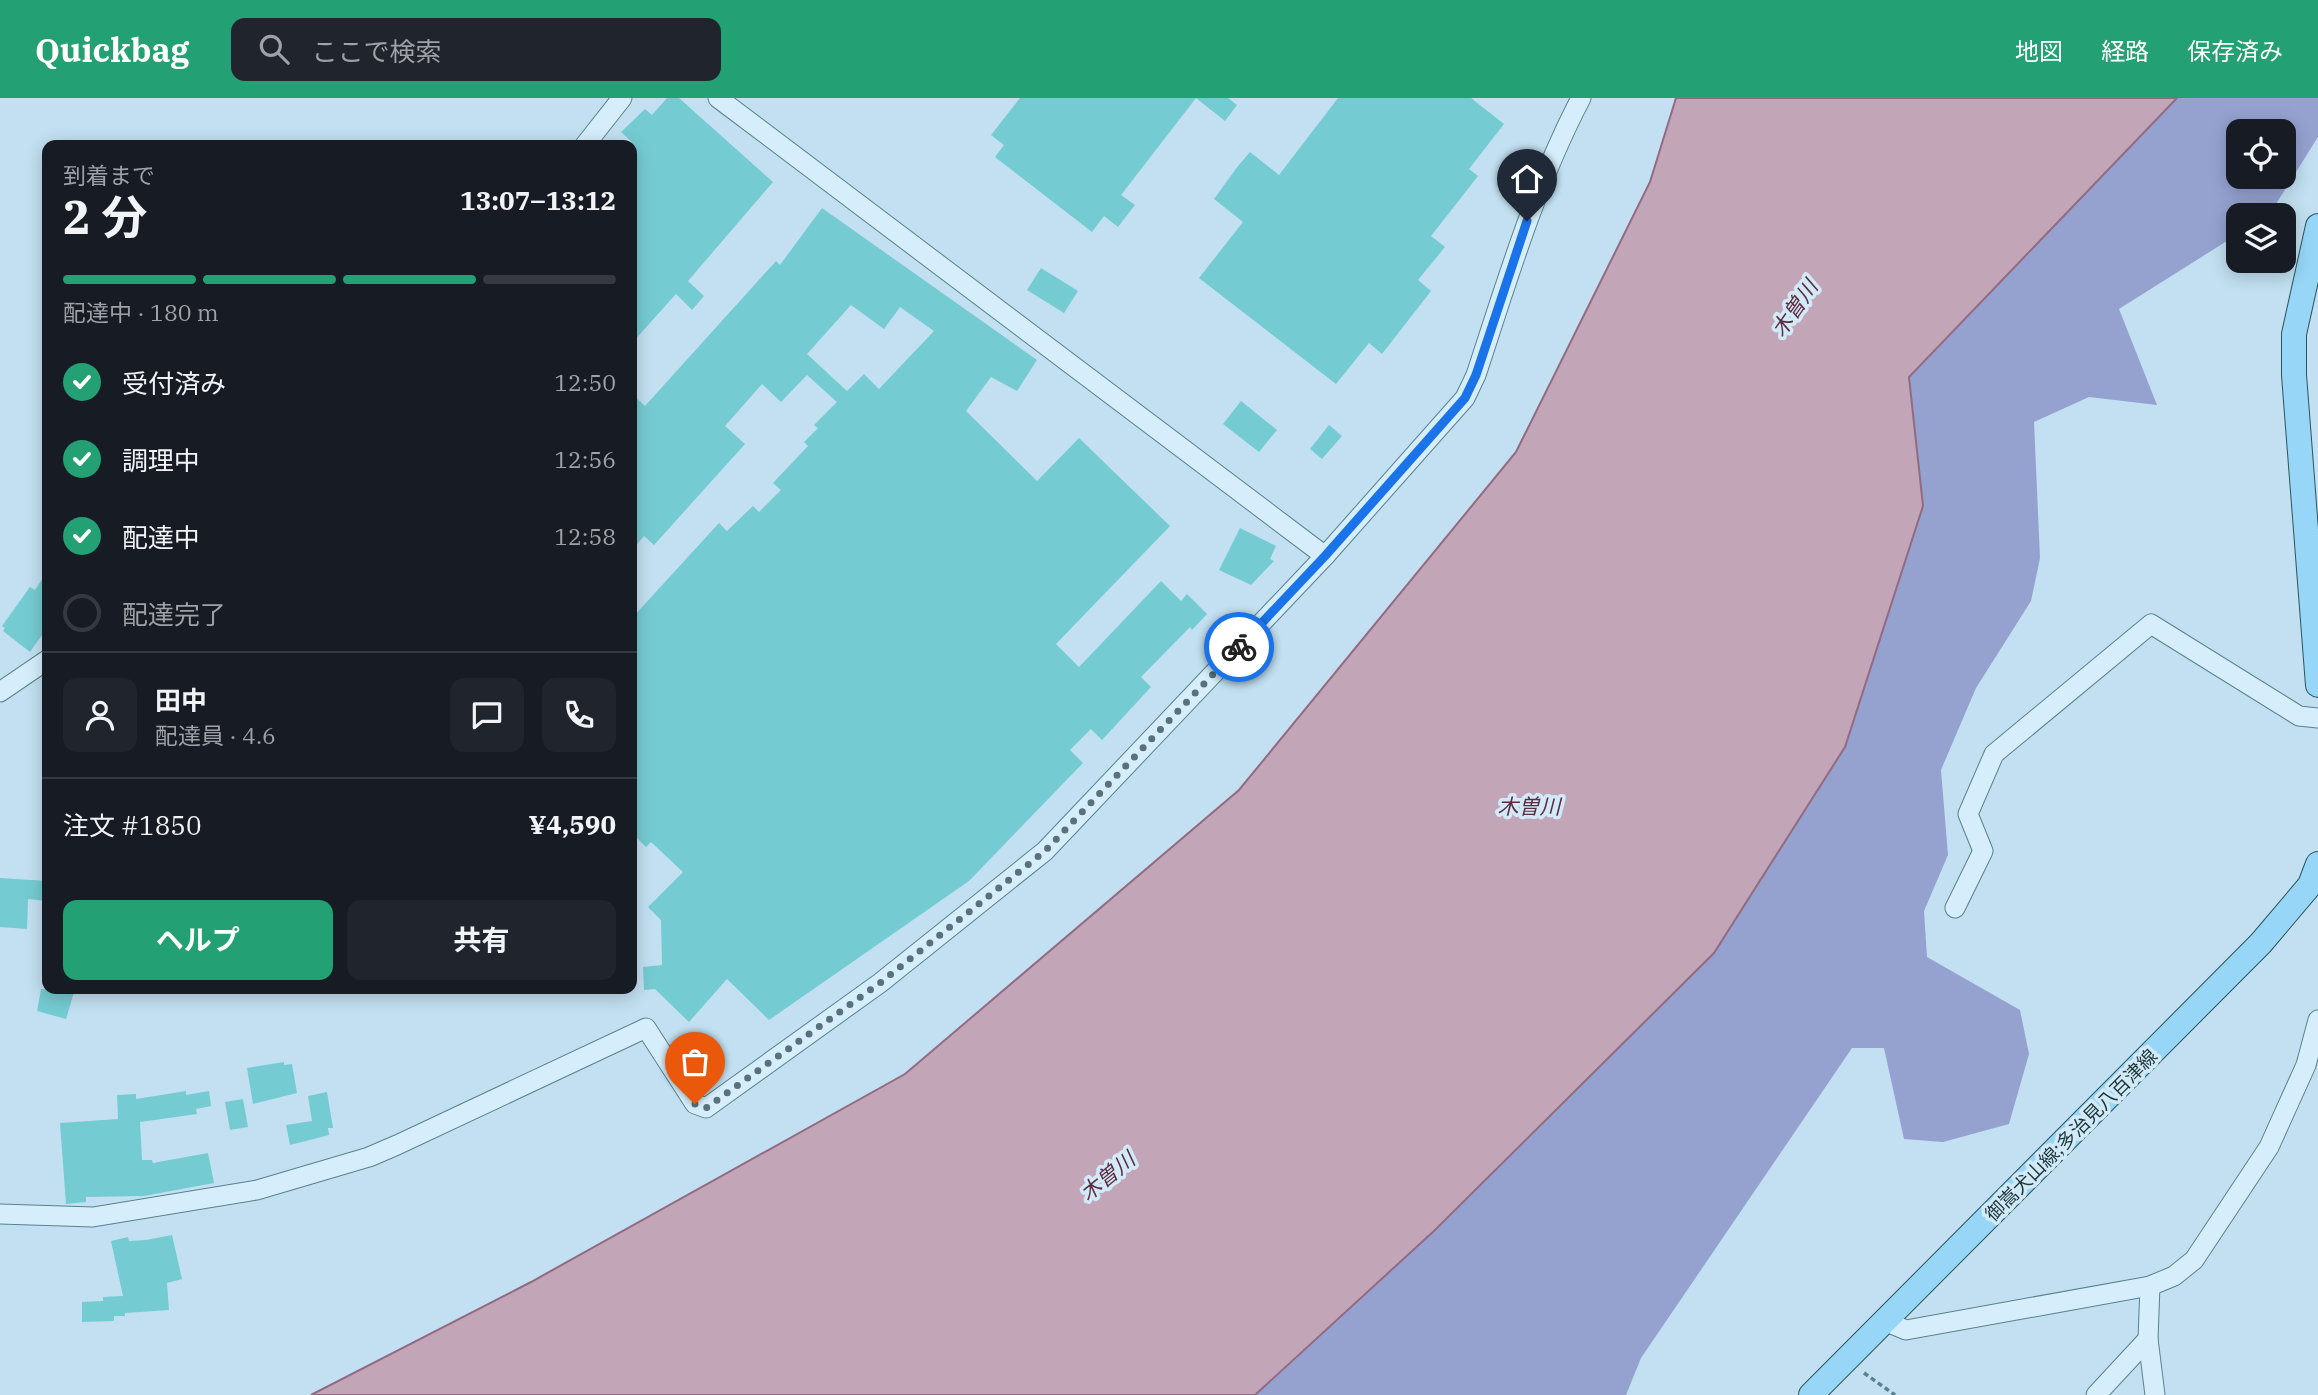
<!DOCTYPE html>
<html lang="ja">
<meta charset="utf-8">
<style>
:root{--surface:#171b24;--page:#20242c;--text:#f1f3f6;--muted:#9ea1a6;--line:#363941;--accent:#23a074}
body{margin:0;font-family:"IBM Plex Serif","Noto Sans JP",serif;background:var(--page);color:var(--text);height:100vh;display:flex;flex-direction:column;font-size:26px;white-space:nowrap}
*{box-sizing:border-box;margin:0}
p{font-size:23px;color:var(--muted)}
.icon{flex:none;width:38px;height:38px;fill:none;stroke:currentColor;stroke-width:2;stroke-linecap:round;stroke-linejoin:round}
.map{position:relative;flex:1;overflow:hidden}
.details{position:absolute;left:42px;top:42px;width:595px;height:854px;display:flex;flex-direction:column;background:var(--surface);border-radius:14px;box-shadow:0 4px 18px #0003}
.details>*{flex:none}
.controls{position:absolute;left:2226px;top:21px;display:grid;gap:14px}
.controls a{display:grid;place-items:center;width:70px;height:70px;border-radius:14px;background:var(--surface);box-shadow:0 4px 18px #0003;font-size:35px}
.pin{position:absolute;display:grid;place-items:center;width:60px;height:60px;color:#fff;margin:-72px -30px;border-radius:50% 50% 50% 0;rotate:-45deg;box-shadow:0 0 7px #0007}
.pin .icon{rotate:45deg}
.courier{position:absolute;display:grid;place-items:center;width:70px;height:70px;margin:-35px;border:5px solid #1a73e8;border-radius:50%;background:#fff;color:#222;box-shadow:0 2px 9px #0007}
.overview em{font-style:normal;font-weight:700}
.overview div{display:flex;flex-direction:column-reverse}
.overview{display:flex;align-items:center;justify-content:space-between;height:119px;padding:0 21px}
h1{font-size:46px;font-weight:700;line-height:52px}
.bar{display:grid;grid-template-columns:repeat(4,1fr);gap:10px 7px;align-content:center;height:84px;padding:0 21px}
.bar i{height:9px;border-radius:5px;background:var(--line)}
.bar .current{background:var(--accent)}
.bar p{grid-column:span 4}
.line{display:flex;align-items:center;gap:18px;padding:0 21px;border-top:2px solid var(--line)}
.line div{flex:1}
.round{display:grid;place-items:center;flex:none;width:74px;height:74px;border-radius:14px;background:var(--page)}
ol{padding:0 21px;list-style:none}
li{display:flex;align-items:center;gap:21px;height:77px}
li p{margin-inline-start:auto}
li .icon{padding:7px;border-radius:50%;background:var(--accent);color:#fff;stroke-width:4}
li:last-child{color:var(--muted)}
li i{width:38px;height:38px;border:4px solid var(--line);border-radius:50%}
.cta{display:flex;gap:14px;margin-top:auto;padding:14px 21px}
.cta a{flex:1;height:80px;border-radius:14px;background:var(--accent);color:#fff;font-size:28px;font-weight:700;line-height:80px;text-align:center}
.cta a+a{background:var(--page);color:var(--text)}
header{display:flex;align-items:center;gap:42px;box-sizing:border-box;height:98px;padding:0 35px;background:var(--accent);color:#fff}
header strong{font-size:33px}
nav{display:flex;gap:38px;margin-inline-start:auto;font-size:24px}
.search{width:490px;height:63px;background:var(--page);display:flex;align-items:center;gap:18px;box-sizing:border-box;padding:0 24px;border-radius:14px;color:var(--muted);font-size:26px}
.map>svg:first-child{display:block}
</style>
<header>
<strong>Quickbag</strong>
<div class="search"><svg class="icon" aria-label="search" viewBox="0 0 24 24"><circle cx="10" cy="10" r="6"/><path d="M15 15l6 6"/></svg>ここで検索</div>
<nav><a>地図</a><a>経路</a><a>保存済み</a></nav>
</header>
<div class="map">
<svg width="2318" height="1297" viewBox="0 0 2318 1297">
<rect width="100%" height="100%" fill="#c2e0f1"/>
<path fill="#95a2d0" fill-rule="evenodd" d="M 2177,0 L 2318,0 L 2318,39 L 2269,117 L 2238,117 L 2238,136 L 2119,211 L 2157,307 L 2089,299 L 2034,324 L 2040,460 L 2031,503 L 1976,590 L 1941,672 L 1948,757 L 1924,813 L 1927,859 L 2020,912 L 2029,956 L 2009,1026 L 1943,1044 L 1904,1041 L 1884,950 L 1852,950 L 1641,1260 L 1626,1297 L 1255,1297 L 1435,1132 L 1714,855 L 1845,649 L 1923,408 L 1909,279 ZM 2238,33 L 2284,33 L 2284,79 L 2238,79 Z"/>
<polygon fill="#c3a5b8" stroke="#926b82" stroke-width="2" points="1676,0 2177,0 1909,279 1923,408 1845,649 1714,855 1435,1132 1255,1297 311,1297 531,1184 905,976 1239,692 1516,354 1650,84"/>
<g fill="#75cbd2" fill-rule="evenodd">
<polygon points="667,0 679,0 773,84 688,183 704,198 692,212 676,196 632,245 632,44 621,34 645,11 652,17"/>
<polygon points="1020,0 1228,0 1237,7 1225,23 1196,0 1121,97 1135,107 1118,129 1104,118 1092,134 995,59 1004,47 991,37"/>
<polygon points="1338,0 1471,0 1504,26 1469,71 1478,78 1431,138 1445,149 1418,182 1431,193 1382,256 1369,245 1336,286 1199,180 1243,124 1214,101 1238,68 1250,54 1279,77"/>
<path d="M 822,110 L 1037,262 L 1017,293 L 991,279 L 966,313 L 1037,383 L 1079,340 L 1170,428 L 1056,546 L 1079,569 L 1161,483 L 1181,503 L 1187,496 L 1207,516 L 1192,532 L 1190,529 L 1141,579 L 1151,589 L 1102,642 L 1091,631 L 1070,652 L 1083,665 L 969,783 L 769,922 L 727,881 L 689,924 L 655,891 L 644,892 L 643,869 L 662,867 L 661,822 L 648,809 L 683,774 L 651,744 L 646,749 L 632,735 L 632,520 L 719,425 L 727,433 L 753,408 L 759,414 L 781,392 L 773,385 L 808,348 L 804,344 L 818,330 L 814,327 L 837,304 L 807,277 L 781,304 L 762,286 L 725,328 L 745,346 L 654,447 L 644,438 L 632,452 L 632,296 L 645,308 L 776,163 L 780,167 ZM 851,207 L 884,231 L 900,209 L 934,233 L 879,291 L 864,276 L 847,293 L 807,256 Z"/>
<polygon points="1041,170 1078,193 1064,215 1027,192"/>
<polygon points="1241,303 1277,332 1259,354 1223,326"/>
<polygon points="1329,327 1342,338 1322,361 1310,351"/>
<polygon points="1240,430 1276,448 1270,461 1274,463 1251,487 1219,472"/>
<polygon points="47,474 47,530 30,554 3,533 5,530 2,528 30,489 35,492"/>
<polygon points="0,780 47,783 47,803 28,801 27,831 0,829"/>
<polygon points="41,891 75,891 66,921 37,913"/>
<polygon points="284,964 284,967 292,966 297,995 253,1006 247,970"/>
<polygon points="186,993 186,997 209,993 211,1008 196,1011 197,1016 140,1024 142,1062 152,1062 153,1065 208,1055 214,1085 144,1098 86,1099 86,1104 66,1106 60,1025 118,1021 117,997 136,996 136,1001"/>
<polygon points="327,994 333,1030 328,1030 329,1037 290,1047 286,1027 312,1023 308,998"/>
<polygon points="243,1001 248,1029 230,1032 225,1004"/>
<polygon points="172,1137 182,1181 167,1185 169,1212 125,1215 125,1218 114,1218 114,1223 82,1224 82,1204 103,1203 103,1199 123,1198 111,1143 128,1139 129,1143 146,1142"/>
</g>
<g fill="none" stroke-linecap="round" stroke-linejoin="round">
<defs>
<g id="minor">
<polyline points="718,0 1325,458"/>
<polyline points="585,47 622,0"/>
<polyline points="0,594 47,562"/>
<polyline points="1955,810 1983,753 1968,716 1994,656 2151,526 2299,618 2318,620"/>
<path d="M 0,1116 L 93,1119 L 257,1092 L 369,1059 L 397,1047 L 646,930 L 695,1006 L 706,1010 L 880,885 L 1045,753 L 1325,458 L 1465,300 L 1476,277 C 1507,183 1535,88 1581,0"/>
<polyline points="1887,1224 1906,1232 2150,1188"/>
<polyline points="2096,1297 2148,1241"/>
<polyline points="2155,1297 2148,1241 2150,1188 2174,1178 2194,1162 2269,1049 2306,967 2318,922"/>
</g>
<g id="major">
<polyline points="2318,128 2294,236 2294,277 2318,587"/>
<polyline points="1811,1297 2261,845 2310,787 2318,766"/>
</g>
</defs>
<use href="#minor" stroke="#58828c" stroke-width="21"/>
<use href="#major" stroke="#2c545a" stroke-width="26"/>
<polyline stroke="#58828c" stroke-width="3.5" stroke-dasharray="5 3.5" stroke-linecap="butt" points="1864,1275 1895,1297"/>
<use href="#minor" stroke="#d6eefb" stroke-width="19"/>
<use href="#major" stroke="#97d6f7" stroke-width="24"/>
</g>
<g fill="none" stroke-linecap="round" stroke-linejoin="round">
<polyline stroke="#57727b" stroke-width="7" stroke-dasharray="0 12.6" points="695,1006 706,1010 880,885 1045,753 1239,549"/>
<polyline stroke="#1a73e8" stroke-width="9" points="1239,549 1325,458 1465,300 1476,277 1527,123"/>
</g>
<g text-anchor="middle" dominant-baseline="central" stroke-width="7" stroke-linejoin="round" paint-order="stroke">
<g font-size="19" fill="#1d373b" stroke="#d2eaf8">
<text transform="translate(2071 1037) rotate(-45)">御嵩犬山線;多治見八百津線</text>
</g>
<g font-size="21" font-style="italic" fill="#5c2b3f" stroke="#d2eaf8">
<text transform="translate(1794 210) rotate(-55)">木曽川</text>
<text x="1529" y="708">木曽川</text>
<text transform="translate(1107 1078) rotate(-39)">木曽川</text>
</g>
</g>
</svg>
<div class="controls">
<a><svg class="icon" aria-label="locate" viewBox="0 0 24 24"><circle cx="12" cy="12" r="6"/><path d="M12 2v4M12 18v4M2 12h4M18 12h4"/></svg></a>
<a><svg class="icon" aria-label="layers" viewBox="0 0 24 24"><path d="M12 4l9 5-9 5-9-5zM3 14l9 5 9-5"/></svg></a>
</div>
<div class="pin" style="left:695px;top:1006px;background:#ea580c"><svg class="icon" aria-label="bag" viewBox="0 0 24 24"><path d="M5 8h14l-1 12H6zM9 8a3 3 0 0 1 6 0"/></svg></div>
<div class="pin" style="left:1527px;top:123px;background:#1f2937"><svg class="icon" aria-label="home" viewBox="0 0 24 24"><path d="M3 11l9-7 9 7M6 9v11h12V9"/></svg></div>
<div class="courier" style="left:1239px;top:549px"><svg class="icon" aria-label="bike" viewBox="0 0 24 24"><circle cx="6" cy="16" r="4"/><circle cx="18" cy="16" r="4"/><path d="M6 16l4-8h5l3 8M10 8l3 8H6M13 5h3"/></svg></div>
<section class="details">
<div class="overview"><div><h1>2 分</h1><p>到着まで</p></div><em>13:07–13:12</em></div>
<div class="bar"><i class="current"></i><i class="current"></i><i class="current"></i><i></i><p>配達中 · 180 m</p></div>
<ol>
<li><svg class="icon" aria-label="check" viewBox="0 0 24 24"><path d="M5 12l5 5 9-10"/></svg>受付済み<p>12:50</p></li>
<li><svg class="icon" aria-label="check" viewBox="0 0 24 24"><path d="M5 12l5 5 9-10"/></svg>調理中<p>12:56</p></li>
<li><svg class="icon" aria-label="check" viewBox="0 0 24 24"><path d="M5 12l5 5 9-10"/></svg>配達中<p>12:58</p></li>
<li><i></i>配達完了</li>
</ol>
<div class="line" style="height:126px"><a class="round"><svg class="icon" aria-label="person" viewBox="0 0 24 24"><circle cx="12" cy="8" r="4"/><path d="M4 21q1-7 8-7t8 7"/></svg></a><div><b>田中</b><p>配達員 · 4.6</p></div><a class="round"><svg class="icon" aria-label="chat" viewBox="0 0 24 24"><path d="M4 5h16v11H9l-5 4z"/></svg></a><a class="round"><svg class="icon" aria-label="phone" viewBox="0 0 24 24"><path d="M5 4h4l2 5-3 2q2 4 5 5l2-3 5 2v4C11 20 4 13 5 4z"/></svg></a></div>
<div class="line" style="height:91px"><div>注文 #1850</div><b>¥4,590</b></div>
<div class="cta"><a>ヘルプ</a><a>共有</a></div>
</section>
</div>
